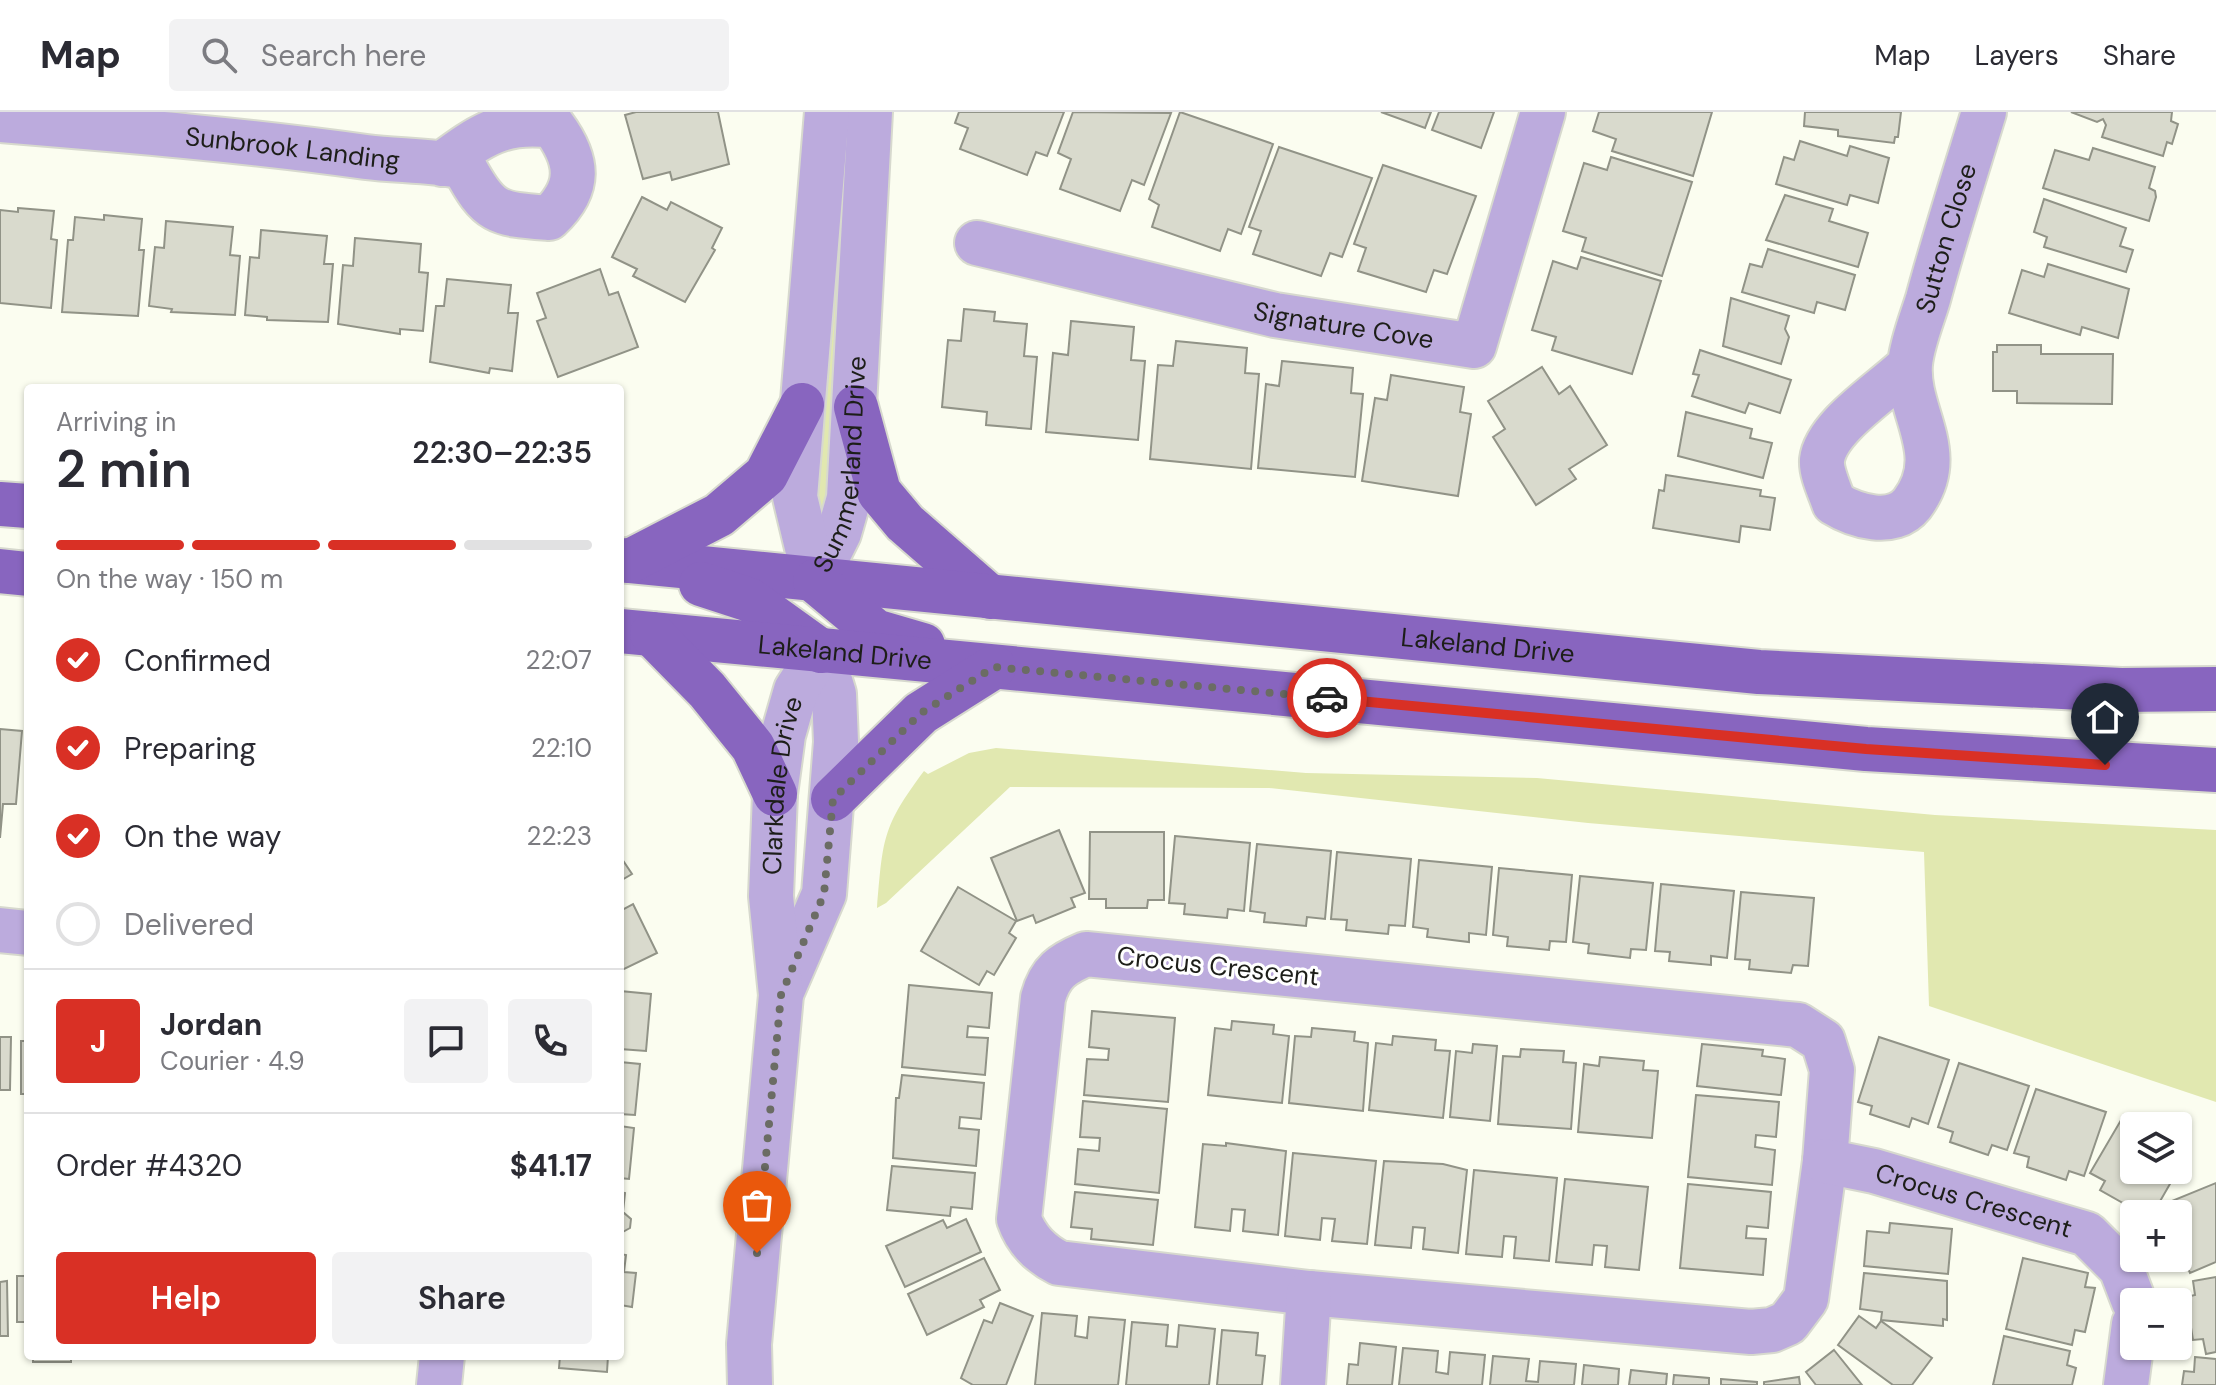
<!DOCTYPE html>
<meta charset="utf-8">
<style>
:root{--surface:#fff;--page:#f2f2f3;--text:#2b2b33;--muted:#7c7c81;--line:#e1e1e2;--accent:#d93025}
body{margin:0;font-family:"DM Sans",sans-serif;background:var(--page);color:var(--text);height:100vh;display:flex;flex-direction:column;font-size:30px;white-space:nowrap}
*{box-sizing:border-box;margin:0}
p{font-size:26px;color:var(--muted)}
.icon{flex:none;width:44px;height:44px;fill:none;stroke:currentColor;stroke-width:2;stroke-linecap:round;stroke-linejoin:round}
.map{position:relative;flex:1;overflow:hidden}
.sheet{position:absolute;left:24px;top:272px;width:600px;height:976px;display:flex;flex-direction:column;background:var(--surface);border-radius:8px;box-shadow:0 2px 6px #0004}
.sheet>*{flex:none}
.tools{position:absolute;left:2120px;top:1000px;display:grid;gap:16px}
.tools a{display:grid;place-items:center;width:72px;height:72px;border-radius:8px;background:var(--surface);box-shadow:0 2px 6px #0004;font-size:40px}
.pin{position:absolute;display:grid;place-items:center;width:68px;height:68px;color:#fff;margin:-82px -34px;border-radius:50% 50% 50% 0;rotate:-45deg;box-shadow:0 0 8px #0007}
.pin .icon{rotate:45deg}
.courier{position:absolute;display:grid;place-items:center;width:80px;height:80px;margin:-40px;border:6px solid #d93025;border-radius:50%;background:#fff;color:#222;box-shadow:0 2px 10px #0007}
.overview em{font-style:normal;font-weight:600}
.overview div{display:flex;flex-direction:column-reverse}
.overview{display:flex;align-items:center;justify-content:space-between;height:136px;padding:0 32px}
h1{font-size:52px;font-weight:600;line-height:60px}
.bar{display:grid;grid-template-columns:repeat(4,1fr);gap:12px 8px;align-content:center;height:96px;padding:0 32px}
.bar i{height:10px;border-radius:6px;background:var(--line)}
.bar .active{background:var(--accent)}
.bar p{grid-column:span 4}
.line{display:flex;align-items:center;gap:20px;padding:0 32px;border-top:2px solid var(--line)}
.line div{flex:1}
.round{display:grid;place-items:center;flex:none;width:84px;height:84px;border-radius:8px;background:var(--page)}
ol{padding:0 32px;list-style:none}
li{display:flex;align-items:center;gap:24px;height:88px}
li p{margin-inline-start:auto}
li .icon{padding:8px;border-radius:50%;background:var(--accent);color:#fff;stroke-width:4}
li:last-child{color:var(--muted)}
li i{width:44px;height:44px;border:4px solid var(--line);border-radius:50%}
.button{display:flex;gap:16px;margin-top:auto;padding:16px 32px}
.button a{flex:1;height:92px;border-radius:8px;background:var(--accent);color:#fff;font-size:32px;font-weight:600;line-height:92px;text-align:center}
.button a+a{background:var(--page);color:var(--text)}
header{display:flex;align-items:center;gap:48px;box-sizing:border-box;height:112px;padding:0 40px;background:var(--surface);border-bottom:2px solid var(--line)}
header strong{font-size:38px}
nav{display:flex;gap:44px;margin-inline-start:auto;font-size:28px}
.search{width:560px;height:72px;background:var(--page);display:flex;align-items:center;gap:20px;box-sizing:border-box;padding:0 28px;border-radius:8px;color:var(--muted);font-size:30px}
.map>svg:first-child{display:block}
</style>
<header>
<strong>Map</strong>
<div class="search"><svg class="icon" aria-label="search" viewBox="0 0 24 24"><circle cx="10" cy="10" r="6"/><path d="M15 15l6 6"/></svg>Search here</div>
<nav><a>Map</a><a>Layers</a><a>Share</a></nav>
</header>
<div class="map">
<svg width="2216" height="1273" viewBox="0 0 2216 1273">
<rect width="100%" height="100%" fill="#fbfdf0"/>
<g fill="#e1e8b0">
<polygon points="848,0 864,0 824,411 815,414"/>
<path d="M 996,636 L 1306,661 L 1537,666 L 1935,703 L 2216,718 L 2216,990 L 1929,894 L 1924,740 L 1588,711 L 1269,676 L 1010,675 L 886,791 L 877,796 C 883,727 882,715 924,659 L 928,662 L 969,641 Z"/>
</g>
<g fill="#d9dacd" stroke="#919387" stroke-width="2">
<polygon points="636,0 718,0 729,52 672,68 670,60 643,67 625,3"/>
<polygon points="959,0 1064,0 1047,44 1036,40 1027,63 960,37 968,16 955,11"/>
<polygon points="1073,0 1171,1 1144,73 1132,68 1120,99 1060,77 1071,47 1058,41"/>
<polygon points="1180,0 1273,32 1241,122 1228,117 1220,139 1152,115 1159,93 1149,87"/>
<polygon points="1381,0 1431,0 1425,16"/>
<polygon points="1439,0 1494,0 1481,36 1432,18"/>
<polygon points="1599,0 1712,0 1693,64 1612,39 1616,27 1593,19"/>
<polygon points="1805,0 1901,0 1898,25 1895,25 1894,31 1838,24 1838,18 1804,14"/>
<polygon points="2071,0 2172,0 2171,9 2178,12 2172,32 2167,30 2163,44 2102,25 2106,13 2103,7 2097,10"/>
<polygon points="1800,29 1847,44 1850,34 1889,46 1878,91 1850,83 1847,93 1776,72 1784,45 1794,48"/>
<polygon points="1279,35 1372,66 1342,145 1330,141 1321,164 1253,142 1261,119 1249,115"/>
<polygon points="2093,36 2155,55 2149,76 2155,79 2156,85 2149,109 2043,76 2055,38 2089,48"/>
<polygon points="1611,45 1692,70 1662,164 1582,139 1586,126 1563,119 1584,51 1607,58"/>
<polygon points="1383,53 1476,84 1447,162 1434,158 1426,180 1358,159 1366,136 1354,132"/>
<polygon points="1785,83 1833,97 1829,109 1868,121 1858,155 1766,128"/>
<polygon points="642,85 667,98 671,90 722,116 712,136 715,138 685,190 633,164 637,157 612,145"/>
<polygon points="2044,87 2126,116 2120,134 2133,138 2126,160 2044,135 2047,125 2034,120"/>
<polygon points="18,96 54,99 51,127 57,128 51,196 0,191 0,98 18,100"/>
<polygon points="104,103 142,107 139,138 144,138 138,204 62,200 68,128 73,128 75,105 104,108"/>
<polygon points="166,109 233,115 230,143 240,144 235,203 171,200 172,197 149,194 155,135 164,136"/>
<polygon points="261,118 327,124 324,152 333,152 328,210 267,208 267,205 245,203 250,145 259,146"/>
<polygon points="355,126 421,132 419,160 428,161 423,219 400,217 400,222 338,212 343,153 353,154"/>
<polygon points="1768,137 1855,163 1845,198 1817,190 1814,201 1742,180 1750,152 1762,155"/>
<polygon points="1581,145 1661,169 1632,262 1552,238 1556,225 1532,218 1553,149 1577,157"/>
<polygon points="2048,152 2129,177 2118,226 2082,215 2080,223 2009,201 2022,158 2044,165"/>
<polygon points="600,157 609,183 618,180 638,235 558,265 537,209 546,206 537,181"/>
<polygon points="447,167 511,173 508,201 518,201 512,259 490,256 489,261 430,250 436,194 444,194"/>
<polygon points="1731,186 1789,204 1785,217 1789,225 1781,252 1723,234"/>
<polygon points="964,197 995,200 994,209 1027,212 1024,244 1037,245 1031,317 986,313 987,300 942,295 948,228 961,229"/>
<polygon points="1071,209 1134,215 1131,248 1145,249 1138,328 1046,320 1053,241 1068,243"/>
<polygon points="1176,229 1247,236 1245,261 1259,262 1251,357 1150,347 1158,253 1173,254"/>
<polygon points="1997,233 2041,233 2041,242 2113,242 2112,292 2017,291 2017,279 1993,279 1993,240 1997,240"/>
<polygon points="1700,238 1791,268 1780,301 1749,291 1745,301 1692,284 1699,263 1693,262"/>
<polygon points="1282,249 1353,256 1351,281 1363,282 1355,365 1258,356 1266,272 1279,274"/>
<polygon points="1542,255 1559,282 1570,274 1607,333 1569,357 1576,367 1536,393 1493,325 1505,317 1488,289"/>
<polygon points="1391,263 1464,275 1460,300 1471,302 1458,384 1362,369 1375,286 1387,288"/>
<polygon points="1686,300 1752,317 1750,326 1772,331 1763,366 1678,344"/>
<polygon points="1666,363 1761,378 1760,384 1775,386 1770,418 1741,414 1739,430 1653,416 1659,378 1664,379"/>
<polygon points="0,617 22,619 16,692 3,692 0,726"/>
<polygon points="1059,718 1085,781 1071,786 1075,795 1036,811 1033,803 1017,809 991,746"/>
<polygon points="1090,720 1164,720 1164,788 1148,788 1147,796 1106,796 1106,787 1089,787"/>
<polygon points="1175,724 1250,731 1244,799 1228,797 1227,806 1184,802 1185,792 1169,791"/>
<polygon points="1257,732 1331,739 1325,807 1307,805 1306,814 1264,810 1265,801 1250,799"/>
<polygon points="1337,740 1411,747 1405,814 1389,813 1388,822 1346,818 1347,808 1331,807"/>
<polygon points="620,744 632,762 620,769"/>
<polygon points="1419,748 1492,755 1486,823 1469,821 1469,830 1427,825 1428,817 1413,815"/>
<polygon points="1499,756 1572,763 1566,830 1550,829 1549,838 1507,834 1508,825 1493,823"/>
<polygon points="1580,764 1653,771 1646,838 1631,837 1630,846 1588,841 1589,832 1573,830"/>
<polygon points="1661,772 1734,779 1727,846 1711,844 1711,853 1669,849 1670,840 1655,839"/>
<polygon points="958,775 1016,809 1009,821 1016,826 994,863 987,859 979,873 921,839"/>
<polygon points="1741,780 1814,786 1808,854 1793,853 1791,861 1749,857 1750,848 1735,847"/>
<polygon points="633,792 657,841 620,859 620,799"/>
<polygon points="909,873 992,881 989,916 968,914 967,925 988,926 985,963 902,955"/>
<polygon points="620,879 651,882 646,939 620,937"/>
<polygon points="1092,899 1175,906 1168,990 1084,983 1087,947 1108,948 1109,937 1089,935"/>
<polygon points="1232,909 1274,913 1273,922 1289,924 1282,991 1208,983 1215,916 1231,918"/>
<polygon points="1312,916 1355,920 1354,929 1368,931 1363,999 1289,991 1295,924 1311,925"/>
<polygon points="1393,924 1436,928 1435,938 1450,939 1443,1006 1369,998 1376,931 1392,933"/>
<polygon points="0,925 11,925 10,978 0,978"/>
<polygon points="1879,925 1949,948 1928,1012 1912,1006 1909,1015 1870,1002 1872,994 1858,990"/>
<rect x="21" y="929" width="7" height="53"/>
<polygon points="1473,932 1497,934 1490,1009 1450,1005 1456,939 1472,941"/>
<polygon points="1702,932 1763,938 1762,944 1785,947 1781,983 1697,974"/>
<polygon points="1521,937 1564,939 1563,950 1576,951 1571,1017 1498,1012 1503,944 1520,945"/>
<polygon points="1600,945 1644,949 1643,958 1658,959 1652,1026 1578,1020 1584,952 1599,954"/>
<polygon points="620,950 640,952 635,1003 620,1002"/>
<polygon points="1959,951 2029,974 2007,1038 1992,1033 1988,1043 1950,1030 1953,1020 1938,1015"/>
<polygon points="902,963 984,971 981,1007 960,1005 959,1016 979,1018 976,1054 893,1046 896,986 899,986"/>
<polygon points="2036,977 2106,1000 2084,1064 2069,1059 2066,1068 2027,1055 2029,1045 2014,1041"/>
<polygon points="1696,983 1779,990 1776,1025 1756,1023 1755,1035 1775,1038 1772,1073 1688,1065"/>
<polygon points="1083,989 1167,997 1159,1081 1075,1072 1078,1037 1099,1039 1100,1026 1080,1025"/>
<polygon points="2124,1003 2144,1014 2134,1014 2134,1058 2178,1058 2155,1098 2142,1091 2137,1099 2100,1078 2105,1069 2090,1061"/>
<polygon points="620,1014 634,1016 629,1067 620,1066"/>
<polygon points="1226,1031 1286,1039 1278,1123 1243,1119 1245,1098 1232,1097 1230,1119 1195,1115 1203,1032 1226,1034"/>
<polygon points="2178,1034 2188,1040 2178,1058"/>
<polygon points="1293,1041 1376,1049 1367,1132 1332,1129 1335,1107 1322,1106 1320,1128 1285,1124"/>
<polygon points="1384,1049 1443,1052 1467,1058 1458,1141 1423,1137 1425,1116 1413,1115 1411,1136 1375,1133"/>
<polygon points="892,1054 975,1061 972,1097 951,1095 950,1104 887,1098"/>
<polygon points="1474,1058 1557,1066 1549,1149 1514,1146 1516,1125 1504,1124 1502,1145 1466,1142"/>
<polygon points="1565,1067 1648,1075 1639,1158 1605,1155 1607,1134 1594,1133 1592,1153 1556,1150"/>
<polygon points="2216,1071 2216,1150 2190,1161 2184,1147 2175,1150 2173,1146 2178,1146 2178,1102 2166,1102 2162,1093"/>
<polygon points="1688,1072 1771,1080 1768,1116 1747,1114 1746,1126 1766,1127 1763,1163 1680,1156"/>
<polygon points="620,1080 625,1081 623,1100 631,1107 630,1116 621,1121 621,1131"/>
<polygon points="1075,1080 1158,1088 1153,1133 1091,1127 1092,1117 1071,1115"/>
<polygon points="966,1107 981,1140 905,1175 886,1134 943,1108 947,1116"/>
<polygon points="1890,1111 1952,1117 1948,1162 1864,1154 1867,1119 1889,1121"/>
<polygon points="620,1142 626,1143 624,1160 636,1161 632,1195 620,1193"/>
<polygon points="984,1146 1000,1178 980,1188 984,1195 927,1223 908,1182"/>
<polygon points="2023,1146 2088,1161 2085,1175 2095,1176 2085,1220 2075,1218 2072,1233 2006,1217"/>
<polygon points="1864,1161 1947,1169 1947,1208 1943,1207 1943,1214 1881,1208 1882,1200 1860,1197"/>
<rect x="17" y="1164" width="11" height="46"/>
<polygon points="2216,1165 2216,1240 2206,1242 2203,1227 2193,1228 2186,1185 2195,1183 2193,1169"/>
<polygon points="7,1169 8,1224 0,1224 0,1170"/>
<polygon points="1000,1191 1033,1204 1006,1273 973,1273 961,1266 984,1208 992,1211"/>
<polygon points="1042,1201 1077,1204 1075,1224 1087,1226 1089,1205 1125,1208 1118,1273 1035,1273"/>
<polygon points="1859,1204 1876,1216 1881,1209 1932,1246 1912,1273 1893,1273 1838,1233"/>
<polygon points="1132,1210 1168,1213 1166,1234 1177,1235 1179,1213 1215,1217 1209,1273 1126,1273"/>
<polygon points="1222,1218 1258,1221 1256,1243 1265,1244 1262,1273 1217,1273"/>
<polygon points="2004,1224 2070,1239 2067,1253 2076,1256 2072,1273 1993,1273"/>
<polygon points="1360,1231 1396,1235 1392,1273 1347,1273 1349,1252 1358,1253"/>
<polygon points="1403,1236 1438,1239 1436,1260 1448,1262 1450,1240 1485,1243 1482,1273 1399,1273"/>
<polygon points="1834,1238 1862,1273 1816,1273 1806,1260"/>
<rect x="33" y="1244" width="38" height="6"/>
<rect x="81" y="1244" width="40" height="3"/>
<polygon points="555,1244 608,1244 607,1260 559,1256 560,1244"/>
<polygon points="1493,1244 1529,1247 1526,1269 1538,1270 1540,1249 1576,1252 1574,1273 1490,1273"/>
<polygon points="2195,1245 2216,1247 2216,1273 2182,1273 2184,1259 2194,1260"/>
<polygon points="1584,1253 1619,1257 1618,1273 1582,1273"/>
<polygon points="1631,1258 1667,1262 1666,1273 1629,1273"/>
<polygon points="1674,1263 1709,1266 1709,1273 1673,1273"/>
<polygon points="1799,1265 1800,1273 1764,1273 1764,1270"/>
<polygon points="1721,1267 1757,1270 1757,1273 1721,1273"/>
</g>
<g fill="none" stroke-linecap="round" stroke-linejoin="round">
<defs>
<g id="minor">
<path id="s1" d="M 0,8 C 122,18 245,28 366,45 C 398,49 432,48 464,55 C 489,102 497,102 549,106 C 581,76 579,49 553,14 C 504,7 481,23 442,52"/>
<path id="s2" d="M 977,131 L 1275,203 L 1474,234 L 1543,0"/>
<path id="s3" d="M 1910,253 C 1885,278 1826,314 1822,348 C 1821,361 1830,379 1834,391 C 1855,404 1893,416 1912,392 C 1950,342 1906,301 1910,252 C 1912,231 1922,207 1928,187 C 1945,124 1965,62 1984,0"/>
<path id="s4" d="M 815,469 L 839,421 L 849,386 L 870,0"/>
<polyline points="815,469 795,385 827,0"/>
<polyline points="0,818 28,821"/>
<path d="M 1086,842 L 1798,913 L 1823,929 L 1832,958 L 1825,1049 L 1806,1187 L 1788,1211 L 1772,1218 L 1751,1220 L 1309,1181 L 1059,1151 C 1039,1141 1026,1127 1019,1107 L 1043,886 C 1050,860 1062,852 1086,842 Z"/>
<polyline points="783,877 824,782 836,630 834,582 821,539"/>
<path id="s5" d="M 1825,1049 L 1874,1059 L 2087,1122 L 2121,1156 L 2134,1190"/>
<polyline points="439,1273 442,1244"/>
<path id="s6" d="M 750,1273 L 749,1232 L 781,883 L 771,784 L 775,682 L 783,623 L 796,578 L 821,539"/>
<polyline points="1303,1273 1309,1181"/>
<polyline points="2126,1273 2134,1212"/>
</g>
<g id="major">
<polyline points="856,295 879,380 905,411 990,485"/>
<polyline points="0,392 28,394"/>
<path id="s7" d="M 620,448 L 1759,560 L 2121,578 L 2216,577"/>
<polyline points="630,449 719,403 766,363 802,293"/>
<polyline points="0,459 28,462"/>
<polyline points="815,469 875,519 923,533"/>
<polyline points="701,472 750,488 821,539"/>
<path id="s8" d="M 620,519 L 1866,637 L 2216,658"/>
<polyline points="652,522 707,578 753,635 775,682"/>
<polyline points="833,687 921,601 994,555"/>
</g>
</defs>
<use href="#minor" stroke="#d7d9ce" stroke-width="48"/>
<use href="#major" stroke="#d7d9ce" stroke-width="48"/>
<use href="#minor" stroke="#bcabdd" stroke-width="44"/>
<use href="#major" stroke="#8865bf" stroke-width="44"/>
</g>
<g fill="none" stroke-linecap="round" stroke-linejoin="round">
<polyline stroke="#6b6c64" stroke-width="8" stroke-dasharray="0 14.4" points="757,1141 781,883 824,782 833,687 921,601 994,555 1327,586"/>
<polyline stroke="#d93025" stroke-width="10" points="1327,586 1866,637 2105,653"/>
</g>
<g text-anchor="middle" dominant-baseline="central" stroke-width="6" stroke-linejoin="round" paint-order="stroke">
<g font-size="26" fill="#1d1e19" stroke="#fff">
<text stroke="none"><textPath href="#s1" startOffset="294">Sunbrook Landing</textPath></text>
<text stroke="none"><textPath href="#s3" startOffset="538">Sutton Close</textPath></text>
<text stroke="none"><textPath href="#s2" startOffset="376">Signature Cove</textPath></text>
<text stroke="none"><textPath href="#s4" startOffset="122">Summerland Drive</textPath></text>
<text stroke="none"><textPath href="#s7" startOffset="872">Lakeland Drive</textPath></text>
<text stroke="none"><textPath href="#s8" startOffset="226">Lakeland Drive</textPath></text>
<text stroke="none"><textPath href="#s6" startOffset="602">Clarkdale Drive</textPath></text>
<text transform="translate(1218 854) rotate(6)">Crocus Crescent</text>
<text stroke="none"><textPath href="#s5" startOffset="154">Crocus Crescent</textPath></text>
</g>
</g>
</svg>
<div class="tools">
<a><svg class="icon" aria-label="layers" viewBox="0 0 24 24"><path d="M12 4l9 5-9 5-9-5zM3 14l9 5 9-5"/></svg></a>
<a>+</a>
<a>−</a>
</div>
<div class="pin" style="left:757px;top:1141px;background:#ea580c"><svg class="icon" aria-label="bag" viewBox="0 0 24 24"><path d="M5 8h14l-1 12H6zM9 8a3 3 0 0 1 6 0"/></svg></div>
<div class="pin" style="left:2105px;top:653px;background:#1f2937"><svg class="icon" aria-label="home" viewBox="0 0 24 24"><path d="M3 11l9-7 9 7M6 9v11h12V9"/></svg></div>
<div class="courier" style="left:1327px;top:586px"><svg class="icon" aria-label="car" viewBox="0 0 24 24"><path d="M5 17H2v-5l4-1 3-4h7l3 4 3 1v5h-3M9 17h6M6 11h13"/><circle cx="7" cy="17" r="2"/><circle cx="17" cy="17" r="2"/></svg></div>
<section class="sheet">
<div class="overview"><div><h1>2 min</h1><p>Arriving in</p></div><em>22:30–22:35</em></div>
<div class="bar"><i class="active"></i><i class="active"></i><i class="active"></i><i></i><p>On the way · 150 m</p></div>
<ol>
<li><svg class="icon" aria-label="check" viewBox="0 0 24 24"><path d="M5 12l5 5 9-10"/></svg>Confirmed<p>22:07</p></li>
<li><svg class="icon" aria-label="check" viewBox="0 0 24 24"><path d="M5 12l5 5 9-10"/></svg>Preparing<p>22:10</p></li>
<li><svg class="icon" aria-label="check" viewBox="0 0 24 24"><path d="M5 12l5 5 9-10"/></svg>On the way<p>22:23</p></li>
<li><i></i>Delivered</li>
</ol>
<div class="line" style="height:144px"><b class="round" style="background:var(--accent);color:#fff">J</b><div><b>Jordan</b><p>Courier · 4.9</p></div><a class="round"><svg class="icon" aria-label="chat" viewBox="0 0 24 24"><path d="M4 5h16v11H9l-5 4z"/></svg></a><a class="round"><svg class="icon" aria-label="phone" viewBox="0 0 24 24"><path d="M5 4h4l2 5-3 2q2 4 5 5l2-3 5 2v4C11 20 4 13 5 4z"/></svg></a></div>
<div class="line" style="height:104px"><div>Order #4320</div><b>$41.17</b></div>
<div class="button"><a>Help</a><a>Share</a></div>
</section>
</div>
